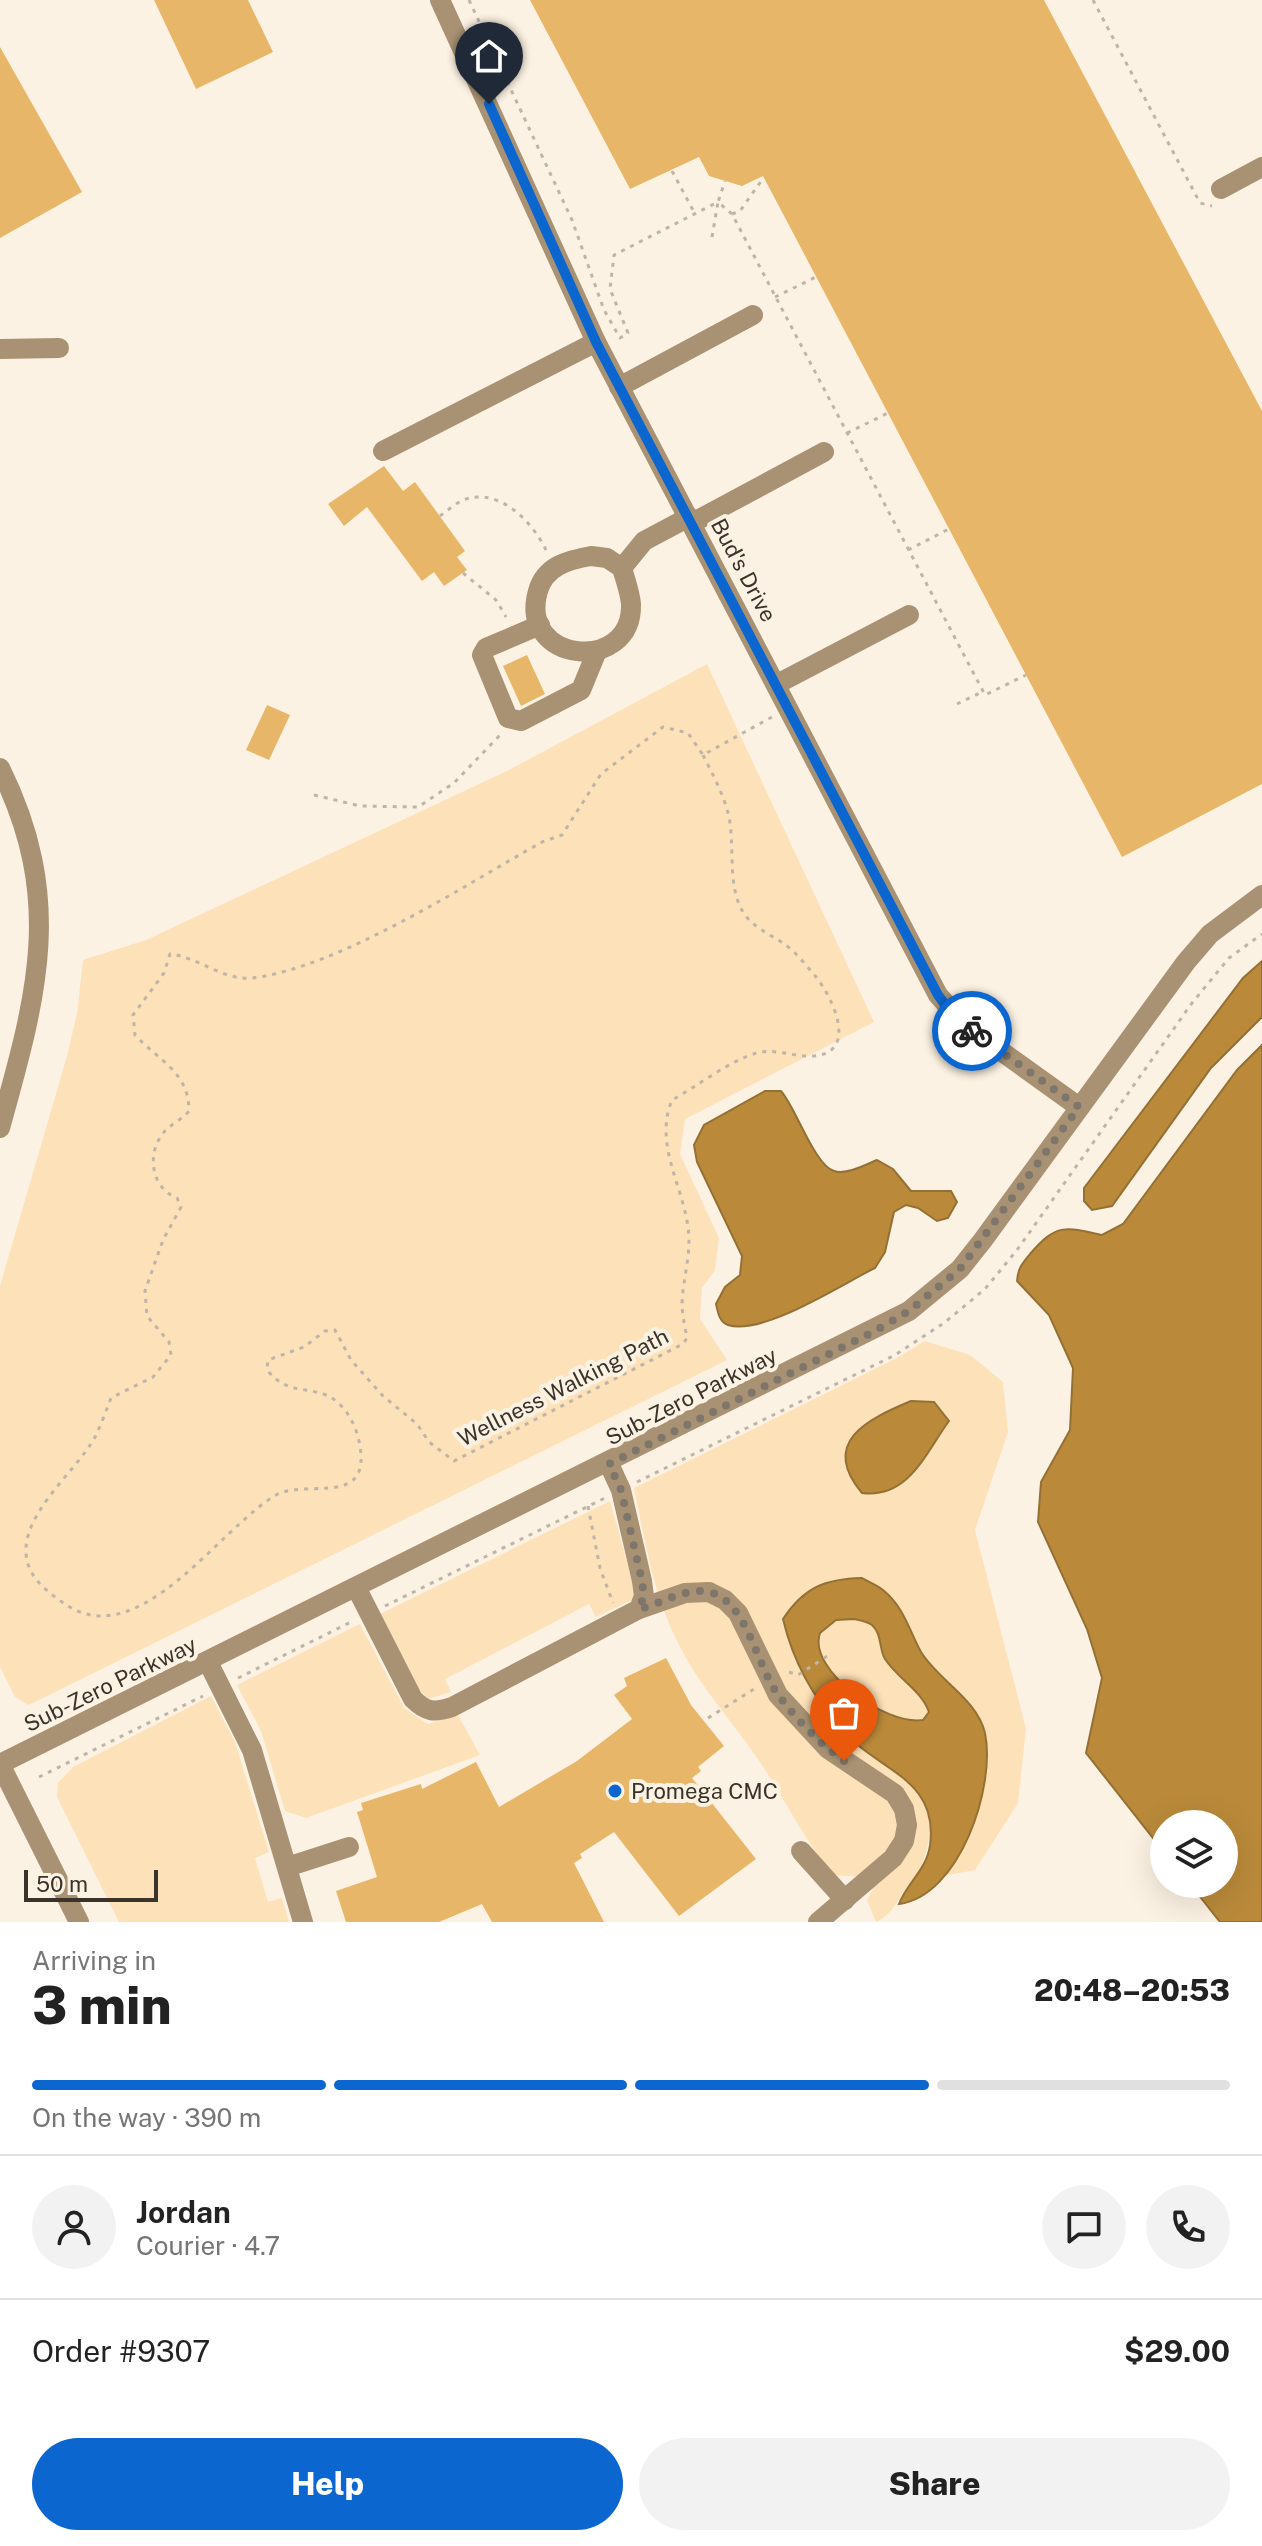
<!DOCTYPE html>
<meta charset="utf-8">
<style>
:root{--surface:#fff;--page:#f2f2f2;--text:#222;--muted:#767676;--line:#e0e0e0;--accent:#0b66cf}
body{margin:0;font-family:"Public Sans",sans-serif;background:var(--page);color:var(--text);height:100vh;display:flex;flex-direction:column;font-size:30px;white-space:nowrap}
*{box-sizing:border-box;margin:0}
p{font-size:26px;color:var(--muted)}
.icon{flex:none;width:44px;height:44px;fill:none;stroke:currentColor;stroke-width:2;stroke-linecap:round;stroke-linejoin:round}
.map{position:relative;height:1922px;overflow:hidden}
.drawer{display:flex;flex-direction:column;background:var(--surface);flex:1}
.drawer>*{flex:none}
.fabs{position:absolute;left:1150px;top:1810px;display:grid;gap:16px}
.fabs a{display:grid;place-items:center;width:88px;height:88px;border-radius:50%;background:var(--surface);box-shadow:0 8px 32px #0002;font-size:40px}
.scale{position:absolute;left:24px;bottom:20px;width:134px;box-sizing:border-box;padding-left:8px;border:4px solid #3a3329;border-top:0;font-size:22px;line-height:28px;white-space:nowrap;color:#3a3329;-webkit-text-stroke:6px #fcf2e3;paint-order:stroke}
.pin{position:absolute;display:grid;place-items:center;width:68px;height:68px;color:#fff;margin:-82px -34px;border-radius:50% 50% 50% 0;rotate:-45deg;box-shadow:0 0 8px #0007}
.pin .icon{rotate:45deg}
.courier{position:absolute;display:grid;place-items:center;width:80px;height:80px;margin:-40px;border:6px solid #0b66cf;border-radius:50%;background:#fff;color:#222;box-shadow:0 2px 10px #0007}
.head em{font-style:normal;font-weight:800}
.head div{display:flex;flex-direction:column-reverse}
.head{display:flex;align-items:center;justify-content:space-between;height:136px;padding:0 32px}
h1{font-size:52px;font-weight:800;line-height:60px}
.bar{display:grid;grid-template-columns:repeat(4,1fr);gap:12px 8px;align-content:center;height:96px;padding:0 32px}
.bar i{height:10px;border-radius:6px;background:var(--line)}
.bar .on{background:var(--accent)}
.bar p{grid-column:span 4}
.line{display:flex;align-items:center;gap:20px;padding:0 32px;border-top:2px solid var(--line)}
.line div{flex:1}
.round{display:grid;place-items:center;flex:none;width:84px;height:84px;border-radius:42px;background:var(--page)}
.action{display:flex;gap:16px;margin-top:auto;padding:16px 32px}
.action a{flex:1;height:92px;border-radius:48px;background:var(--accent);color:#fff;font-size:32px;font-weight:800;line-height:92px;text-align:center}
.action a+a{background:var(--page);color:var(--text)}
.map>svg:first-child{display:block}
</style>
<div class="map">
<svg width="1262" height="1922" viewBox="0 0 1262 1922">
<rect width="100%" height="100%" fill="#fcf2e3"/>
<g fill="#fde1b8">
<polygon points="707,664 874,1022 685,1119 680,1154 719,1238 715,1270 702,1288 700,1319 727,1360 39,1700 28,1705 15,1697 0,1667 0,1286 67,1056 77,1014 83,960 146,940 507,771"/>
<path d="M 925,1341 L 970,1355 L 1003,1382 L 1008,1432 L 975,1530 L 1026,1729 L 1018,1803 L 975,1870 L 943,1876 L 961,1850 L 975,1710 C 957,1692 938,1676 923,1654 C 898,1618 908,1603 862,1579 L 794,1659 C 809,1685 824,1713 846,1735 C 865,1753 891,1763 911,1781 C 941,1809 931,1860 908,1887 C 897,1900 893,1914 876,1922 L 867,1900 L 875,1885 L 862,1877 L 833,1875 C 804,1839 785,1800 760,1762 C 732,1721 699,1686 677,1641 C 653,1593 645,1540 634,1488 L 895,1359 Z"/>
<polygon points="610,1501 635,1591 632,1600 596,1617 589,1604 445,1679 451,1692 428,1699 418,1688 380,1614"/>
<path d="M 854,1619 C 859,1620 868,1621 872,1625 C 882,1634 879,1649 885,1659 C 898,1680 921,1690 929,1712 L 923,1720 C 917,1721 910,1723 904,1722 C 875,1716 808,1666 820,1633 L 836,1620 Z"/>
<polygon points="360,1624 404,1708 428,1724 458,1715 480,1755 306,1818 285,1811 261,1731 237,1685"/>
<polygon points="211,1696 235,1742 269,1852 255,1858 268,1902 282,1898 289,1922 119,1922 57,1797 58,1783 73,1767"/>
</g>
<g fill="#ba8a3a" stroke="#947035" stroke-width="2" fill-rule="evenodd">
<polygon points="1262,961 1262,1017 1211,1068 1112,1206 1092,1210 1084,1201 1084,1188 1243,978"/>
<path d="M 1262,1045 L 1262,1922 L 1220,1922 L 1190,1884 L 1224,1884 L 1224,1824 L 1164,1824 L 1164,1852 L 1086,1753 L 1102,1678 L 1087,1629 L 1038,1522 L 1041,1482 L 1070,1430 L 1073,1368 L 1049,1315 L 1017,1281 C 1018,1268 1022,1264 1030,1254 C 1056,1224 1064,1226 1102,1235 L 1123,1224 L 1237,1070 Z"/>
<path d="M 765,1091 L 781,1091 C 796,1108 815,1166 834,1171 C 847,1175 865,1165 877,1160 L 893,1169 L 911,1191 L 951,1191 L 957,1202 L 948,1218 L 937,1221 L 918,1208 L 906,1205 L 894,1212 L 885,1252 L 875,1268 C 842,1284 763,1336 728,1325 C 719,1322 718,1312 716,1304 L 725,1287 L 740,1275 L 742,1256 L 697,1162 L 694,1145 L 704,1125 Z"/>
<path d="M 911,1401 L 934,1402 L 949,1421 C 926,1452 909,1499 862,1493 C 819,1442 868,1419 911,1401 Z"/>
<path d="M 862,1578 C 869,1582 877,1585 883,1590 C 904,1607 909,1630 921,1652 C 939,1681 977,1699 985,1733 C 996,1786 960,1896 899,1904 C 907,1883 927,1869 930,1845 C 939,1778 878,1771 843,1731 C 813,1698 793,1662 783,1619 C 804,1587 825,1579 862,1578 ZM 854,1619 C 859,1620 868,1622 872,1625 C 882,1634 879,1649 885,1659 C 898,1679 921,1690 929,1712 L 923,1720 C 886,1726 807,1670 820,1633 L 836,1620 Z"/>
</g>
<g fill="#e8b668">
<polygon points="154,0 248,0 273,52 196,89"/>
<polygon points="530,0 1044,0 1262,411 1262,784 1122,857 763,176 742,186 709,176 699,157 630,189"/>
<polygon points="0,47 82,192 0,238"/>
<polygon points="384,466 403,491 415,482 465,551 457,557 467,570 444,586 434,572 422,581 367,507 344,526 328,504"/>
<polygon points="527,655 545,694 521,706 503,666"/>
<polygon points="267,705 290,715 269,760 246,750"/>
<polygon points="666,1658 691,1705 724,1746 698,1767 701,1771 692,1778 756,1859 679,1916 614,1832 580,1854 582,1858 574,1863 604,1922 492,1922 482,1904 439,1922 346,1922 336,1891 377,1877 357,1812 363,1810 361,1803 421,1784 422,1789 476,1762 499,1807 577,1761 632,1719 614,1695 627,1686 624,1678"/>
</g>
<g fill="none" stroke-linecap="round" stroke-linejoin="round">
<g stroke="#beb5a8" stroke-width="3" stroke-dasharray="4 6" stroke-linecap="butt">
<polyline points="469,0 572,220 604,310 620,338 628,333 610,289 614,255 718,202 725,181"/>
<polyline points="1093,0 1200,203 1212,206"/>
<polyline points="672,171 694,212"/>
<polyline points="732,214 740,211 764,177"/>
<polyline points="712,237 718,202 732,214 985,695 1026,675"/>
<polyline points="775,297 816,277"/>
<polyline points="847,433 888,413"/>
<path d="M 440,516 C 448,510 457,502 466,499 C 501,488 533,523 546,550"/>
<polyline points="908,550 949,529"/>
<polyline points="463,573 496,600 506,617"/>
<polyline points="957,704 982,692"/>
<path d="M 703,755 C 713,775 724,795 729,817 C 735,847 727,886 743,912 C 753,928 772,935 787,946 C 797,954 807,966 816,977 C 833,998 860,1055 811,1056 C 794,1057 774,1048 757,1053 C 732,1059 696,1087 672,1100 C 654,1143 682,1184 688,1227 C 692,1255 682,1280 682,1307 C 683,1317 685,1328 687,1338 L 683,1344 L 454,1461 L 429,1442 L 417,1424 L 383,1396 L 351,1360 L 335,1330 L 325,1331 L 304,1347 L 268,1360 L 267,1370 C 287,1394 302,1386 326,1395 C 350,1405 362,1438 361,1461 C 359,1503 303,1480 276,1495 C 218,1529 137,1658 62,1602 C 49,1593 35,1582 29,1567 C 11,1521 76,1473 95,1437 C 101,1425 106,1411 111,1398 L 153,1377 L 171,1355 L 169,1342 L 147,1316 L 145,1291 L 163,1240 L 181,1207 L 177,1198 C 151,1188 146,1153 164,1132 C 172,1123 182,1120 189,1111 C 189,1072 159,1061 135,1035 L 133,1015 L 164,973 L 170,954 C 198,957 224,981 252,978 C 338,968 465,885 542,842 L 562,835 L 601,774 L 663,727 L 688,733 L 703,755 L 772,717"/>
<polyline points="314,795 360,806 418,807 454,783 501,734"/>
<polyline points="637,1482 895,1355 944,1323 985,1289 1017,1250 1192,1003 1229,958 1262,934"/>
<polyline points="588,1506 600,1568 613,1603"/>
<polyline points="385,1606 605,1498"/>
<polyline points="789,1672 798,1675 829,1655"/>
<polyline points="238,1678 353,1621"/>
<polyline points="708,1718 754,1689"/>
<polyline points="39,1777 203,1696"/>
</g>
<g stroke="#a89273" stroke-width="20">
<polyline points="440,0 596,342 938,995 966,1026 1079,1107"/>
<polyline points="1221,189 1262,167"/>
<polyline points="0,349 59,348"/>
<polyline points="619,387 753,315"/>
<polyline points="383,451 596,342"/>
<polyline points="692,523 824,452"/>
<path d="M 591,556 L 607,558 L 622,568 C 625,579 630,592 631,604 C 633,675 517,663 538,591 C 545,566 568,560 591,556 Z"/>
<polyline points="622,568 644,541 689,517"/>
<polyline points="540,625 486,648 482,655 508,718 521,721 581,690 597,651"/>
<polyline points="777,684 909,615"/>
<path d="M 0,768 C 65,899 37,995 0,1128"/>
<path d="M 357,1589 L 413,1699 C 426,1712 434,1713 452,1707 L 639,1609 L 644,1596 L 642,1581 L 621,1490 L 609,1464"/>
<polyline points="639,1609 685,1593 709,1592 725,1600 738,1613 778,1695 828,1749 895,1794 904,1809 907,1825 904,1841 893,1858 818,1922"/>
<polyline points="208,1662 252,1750 303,1922"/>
<polyline points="0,1764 909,1311 960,1269 983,1240 1186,962 1210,934 1262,895"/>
<polyline points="0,1764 79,1922"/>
<polyline points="801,1851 845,1900"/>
<polyline points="287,1867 349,1847"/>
</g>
</g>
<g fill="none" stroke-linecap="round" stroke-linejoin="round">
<path stroke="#7e766a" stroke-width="8" stroke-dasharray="0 14.4" d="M 844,1761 C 819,1743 797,1720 779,1696 C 757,1668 747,1600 709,1592 C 686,1587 661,1604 639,1609 L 644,1596 L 642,1581 L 621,1490 L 609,1464 L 873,1332 L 909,1311 L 960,1269 L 1079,1107 L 972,1031"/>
<polyline stroke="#0b66cf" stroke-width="10" points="489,104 596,342 938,995 949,1010 972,1031"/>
</g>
<circle fill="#0b66cf" stroke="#fcf2e3" stroke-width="3" cx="615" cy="1791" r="8"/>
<g text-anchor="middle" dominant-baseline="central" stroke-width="8" stroke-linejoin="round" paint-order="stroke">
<g font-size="22" fill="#3a3329" stroke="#fcf2e3">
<text transform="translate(744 570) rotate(62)">Bud's Drive</text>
<text transform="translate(563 1387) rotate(-27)">Wellness Walking Path</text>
<text transform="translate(691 1396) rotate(-27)">Sub-Zero Parkway</text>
<text transform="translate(110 1684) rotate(-26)">Sub-Zero Parkway</text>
</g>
<g font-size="22" fill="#3a3329" stroke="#fcf2e3" text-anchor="start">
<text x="631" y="1791">Promega CMC</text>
</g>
</g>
</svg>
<div class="fabs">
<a><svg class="icon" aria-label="layers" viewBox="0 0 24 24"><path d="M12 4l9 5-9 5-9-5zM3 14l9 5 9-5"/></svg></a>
</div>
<div class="scale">50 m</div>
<div class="pin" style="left:844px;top:1761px;background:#ea580c"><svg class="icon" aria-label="bag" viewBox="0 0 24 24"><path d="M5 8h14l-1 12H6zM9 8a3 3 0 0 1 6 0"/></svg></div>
<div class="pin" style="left:489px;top:104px;background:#1f2937"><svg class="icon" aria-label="home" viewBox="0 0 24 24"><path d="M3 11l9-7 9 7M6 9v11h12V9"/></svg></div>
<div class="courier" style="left:972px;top:1031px"><svg class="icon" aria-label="bike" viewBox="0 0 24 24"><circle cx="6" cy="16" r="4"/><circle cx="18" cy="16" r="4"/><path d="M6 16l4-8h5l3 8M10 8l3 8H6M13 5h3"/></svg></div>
</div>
<section class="drawer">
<div class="head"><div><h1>3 min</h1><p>Arriving in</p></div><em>20:48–20:53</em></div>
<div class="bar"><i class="on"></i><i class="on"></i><i class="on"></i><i></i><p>On the way · 390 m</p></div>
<div class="line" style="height:144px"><a class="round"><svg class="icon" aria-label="person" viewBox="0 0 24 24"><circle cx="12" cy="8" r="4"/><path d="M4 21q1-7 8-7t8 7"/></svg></a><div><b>Jordan</b><p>Courier · 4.7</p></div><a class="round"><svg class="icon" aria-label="chat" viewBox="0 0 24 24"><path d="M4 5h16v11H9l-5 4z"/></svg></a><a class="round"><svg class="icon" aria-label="phone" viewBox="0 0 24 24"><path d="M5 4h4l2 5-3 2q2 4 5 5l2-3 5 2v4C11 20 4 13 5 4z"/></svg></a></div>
<div class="line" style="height:104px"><div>Order #9307</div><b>$29.00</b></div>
<div class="action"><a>Help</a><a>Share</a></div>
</section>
